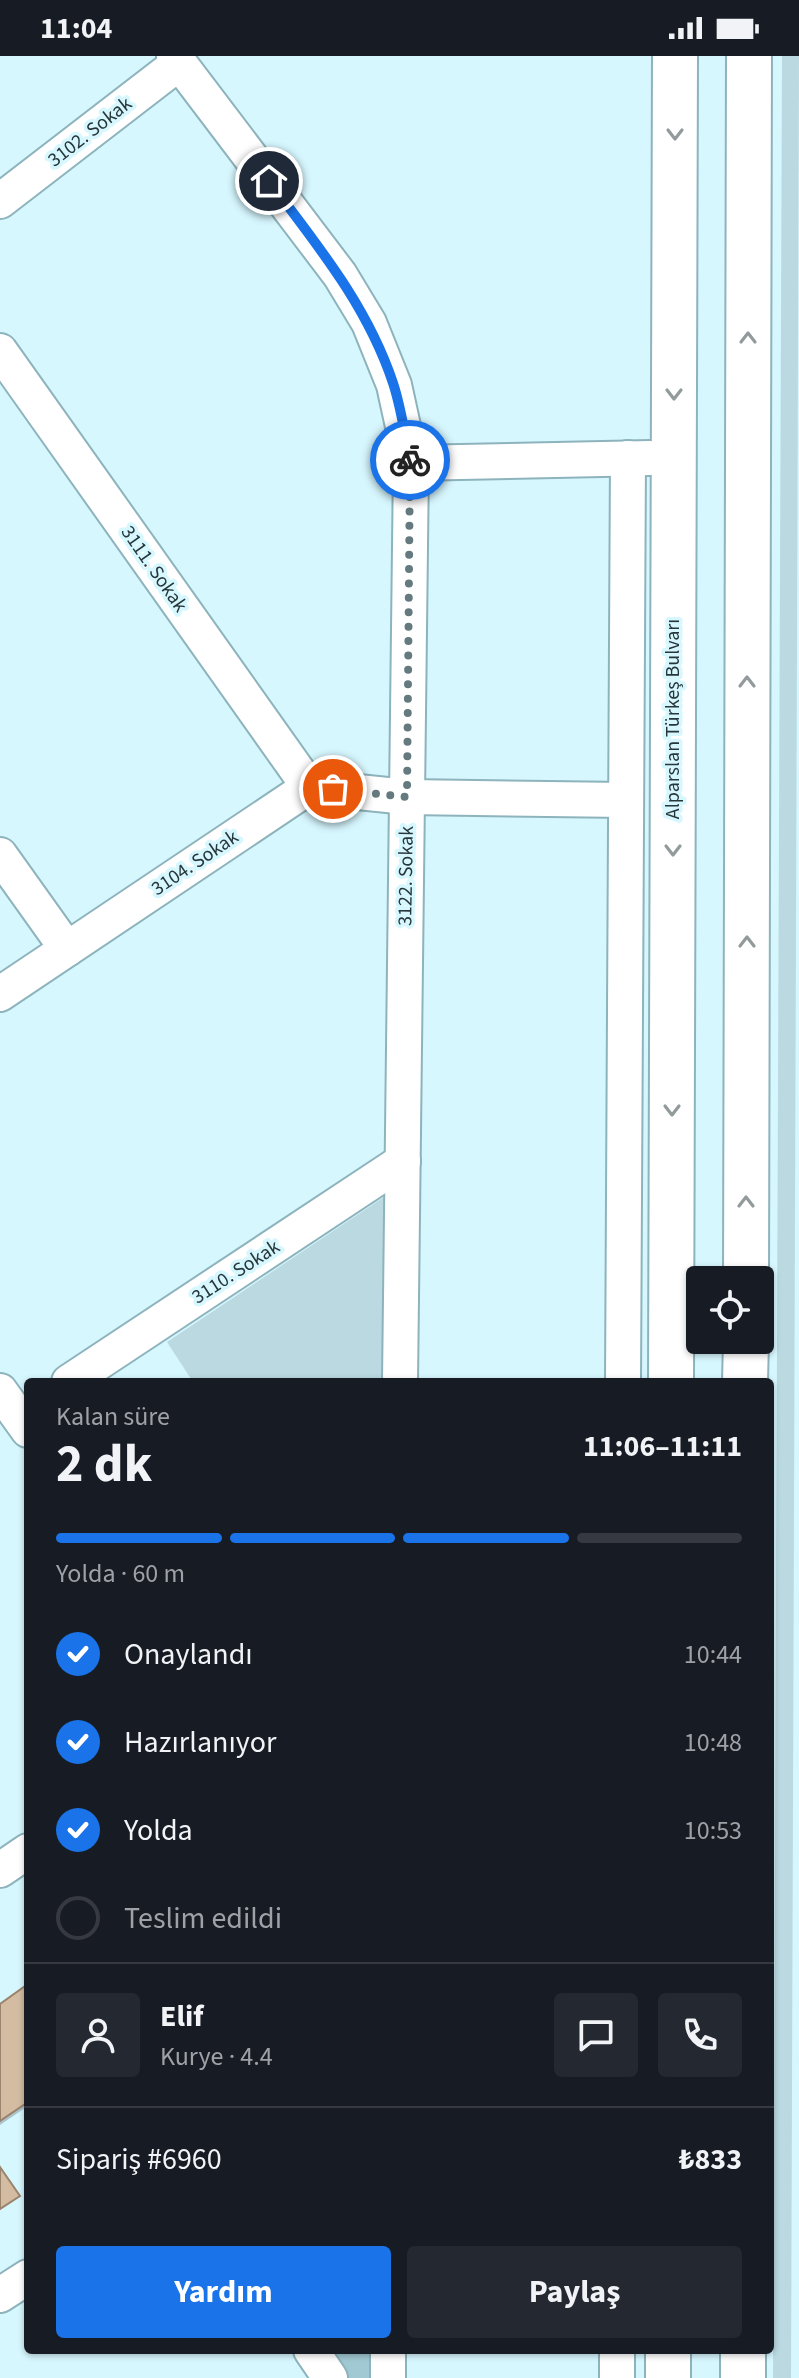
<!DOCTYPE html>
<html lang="tr">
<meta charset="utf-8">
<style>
:root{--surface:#171b24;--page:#242831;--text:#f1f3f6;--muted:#9ea1a6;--line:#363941;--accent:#1a73e8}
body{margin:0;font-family:"Source Sans 3",sans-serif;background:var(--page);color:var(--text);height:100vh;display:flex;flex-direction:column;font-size:30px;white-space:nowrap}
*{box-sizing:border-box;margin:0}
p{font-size:26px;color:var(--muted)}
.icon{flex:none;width:44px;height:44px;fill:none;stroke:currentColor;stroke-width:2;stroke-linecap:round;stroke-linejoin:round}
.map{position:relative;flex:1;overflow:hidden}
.side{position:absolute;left:24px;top:1322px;width:750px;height:976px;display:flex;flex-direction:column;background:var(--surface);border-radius:8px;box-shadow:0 2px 6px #0004}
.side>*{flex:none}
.controls{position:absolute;left:686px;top:1210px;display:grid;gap:16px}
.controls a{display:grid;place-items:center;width:88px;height:88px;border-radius:8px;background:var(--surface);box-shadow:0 2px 6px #0004;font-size:40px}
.pin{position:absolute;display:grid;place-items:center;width:68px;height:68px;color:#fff;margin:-34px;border:4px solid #fff;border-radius:50%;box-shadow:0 2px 8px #0007}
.courier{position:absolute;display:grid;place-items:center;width:80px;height:80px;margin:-40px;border:6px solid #1a73e8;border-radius:50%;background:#fff;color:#222;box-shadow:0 2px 10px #0007}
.summary em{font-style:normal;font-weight:700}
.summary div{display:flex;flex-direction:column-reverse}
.summary{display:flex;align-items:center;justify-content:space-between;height:136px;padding:0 32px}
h1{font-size:52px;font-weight:700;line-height:60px}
.bar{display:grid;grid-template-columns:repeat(4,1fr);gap:12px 8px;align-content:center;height:96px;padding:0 32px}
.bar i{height:10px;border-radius:6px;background:var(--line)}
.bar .selected{background:var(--accent)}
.bar p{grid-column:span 4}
.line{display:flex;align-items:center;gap:20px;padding:0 32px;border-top:2px solid var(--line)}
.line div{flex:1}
.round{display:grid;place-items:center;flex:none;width:84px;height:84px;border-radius:8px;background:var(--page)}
ol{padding:0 32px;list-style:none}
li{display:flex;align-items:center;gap:24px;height:88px}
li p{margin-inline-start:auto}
li .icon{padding:8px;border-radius:50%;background:var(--accent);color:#fff;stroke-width:4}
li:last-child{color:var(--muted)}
li i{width:44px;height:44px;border:4px solid var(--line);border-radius:50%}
.primary-button{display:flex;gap:16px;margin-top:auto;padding:16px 32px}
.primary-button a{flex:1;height:92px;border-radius:8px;background:var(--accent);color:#fff;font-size:32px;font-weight:700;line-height:92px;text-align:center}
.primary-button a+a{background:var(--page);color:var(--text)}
.status{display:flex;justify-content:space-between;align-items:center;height:56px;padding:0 40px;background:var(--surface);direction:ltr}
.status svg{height:22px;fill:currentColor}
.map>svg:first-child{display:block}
</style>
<div class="status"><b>11:04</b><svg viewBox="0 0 49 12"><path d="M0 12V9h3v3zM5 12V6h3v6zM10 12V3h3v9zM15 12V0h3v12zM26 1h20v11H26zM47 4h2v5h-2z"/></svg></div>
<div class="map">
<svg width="799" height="2322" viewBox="0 0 799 2322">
<rect width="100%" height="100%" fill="#d7f7ff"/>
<g fill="#bad9e1">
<polygon points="782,0 799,0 791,2322 773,2322"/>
<polygon points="387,1139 384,1326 193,1326 167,1286"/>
</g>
<polygon fill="#a1c9d3" points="330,2294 369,2294 369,2322 348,2322"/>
<polygon fill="#0003" points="28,1931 28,2050 0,2069 0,1950"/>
<g fill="#d4bca3" stroke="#9a846d" stroke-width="2">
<polygon points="28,1928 28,2046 0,2065 0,1948"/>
<polygon points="0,2111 20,2140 0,2153"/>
</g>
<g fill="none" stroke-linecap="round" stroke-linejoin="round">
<defs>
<g id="minor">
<polyline points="174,0 340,219 369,267 394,329 411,407 400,1326"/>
<polyline points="0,145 179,7"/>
<polyline points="0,295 309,731"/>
<polyline points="411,407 650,402"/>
<polyline points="0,799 67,893"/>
<polyline points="0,938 309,731 407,741 626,744"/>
<polyline points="69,1326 403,1105"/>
<polyline points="623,1326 628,402"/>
<polyline points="0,1335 28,1374"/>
<polyline points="0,1814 28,1795"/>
<polyline points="0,2239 28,2221"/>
<polyline points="311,2294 330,2322"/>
<polyline points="388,2322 388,2294"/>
<polyline points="617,2322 617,2294"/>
</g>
<g id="highway">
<polyline points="746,1224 749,0"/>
<polyline points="671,1326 675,0"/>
<polyline points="745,1326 746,1284"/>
<polyline points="668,2322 668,2294"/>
<polyline points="743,2322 743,2294"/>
</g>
</defs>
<use href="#minor" stroke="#8db3bc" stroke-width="38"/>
<use href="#highway" stroke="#8db3bc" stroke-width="48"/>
<use href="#minor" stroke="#fff" stroke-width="34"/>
<use href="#highway" stroke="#fff" stroke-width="44"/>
</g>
<defs><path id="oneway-chevron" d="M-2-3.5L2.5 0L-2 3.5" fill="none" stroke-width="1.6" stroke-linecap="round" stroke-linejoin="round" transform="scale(2)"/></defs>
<g stroke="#929a9c">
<use href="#oneway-chevron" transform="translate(675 78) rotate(90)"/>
<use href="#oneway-chevron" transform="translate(748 282) rotate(-90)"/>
<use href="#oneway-chevron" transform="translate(674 338) rotate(90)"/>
<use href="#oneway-chevron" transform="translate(747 626) rotate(-90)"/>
<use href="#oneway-chevron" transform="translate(673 794) rotate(90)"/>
<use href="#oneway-chevron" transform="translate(747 886) rotate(-90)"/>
<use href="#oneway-chevron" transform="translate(672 1054) rotate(90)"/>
<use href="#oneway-chevron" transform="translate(746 1146) rotate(-90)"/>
</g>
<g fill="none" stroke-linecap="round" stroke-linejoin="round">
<polyline stroke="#647a7f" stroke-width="8" stroke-dasharray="0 14.4" points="333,733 407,741 410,404"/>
<path stroke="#1a73e8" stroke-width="10" d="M 269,125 C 317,189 367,249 393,327 C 401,351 405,379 410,404"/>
</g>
<g text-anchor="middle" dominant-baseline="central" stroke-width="7" stroke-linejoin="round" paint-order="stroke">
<g font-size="20" fill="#26363a" stroke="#d7f7ff">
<text transform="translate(90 76) rotate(-38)">3102. Sokak</text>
<text transform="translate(154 513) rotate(55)">3111. Sokak</text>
<text transform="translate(673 663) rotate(-90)">Alparslan Türkeş Bulvarı</text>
<text transform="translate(195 807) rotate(-34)">3104. Sokak</text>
<text transform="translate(406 820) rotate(-89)">3122. Sokak</text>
<text transform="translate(236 1216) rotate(-33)">3110. Sokak</text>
</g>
</g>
</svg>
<div class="controls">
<a><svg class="icon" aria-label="locate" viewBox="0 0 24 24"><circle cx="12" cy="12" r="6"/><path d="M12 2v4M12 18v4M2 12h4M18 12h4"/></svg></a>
</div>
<div class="pin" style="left:333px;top:733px;background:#ea580c"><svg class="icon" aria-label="bag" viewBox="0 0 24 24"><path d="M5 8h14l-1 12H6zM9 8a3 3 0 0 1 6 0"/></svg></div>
<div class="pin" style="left:269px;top:125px;background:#1f2937"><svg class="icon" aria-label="home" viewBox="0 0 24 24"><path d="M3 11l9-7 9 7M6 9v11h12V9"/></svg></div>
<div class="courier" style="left:410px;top:404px"><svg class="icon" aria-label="bike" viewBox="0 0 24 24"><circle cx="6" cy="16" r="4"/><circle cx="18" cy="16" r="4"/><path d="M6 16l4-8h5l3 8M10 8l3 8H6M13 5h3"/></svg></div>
<section class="side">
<div class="summary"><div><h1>2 dk</h1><p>Kalan süre</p></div><em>11:06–11:11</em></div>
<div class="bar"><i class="selected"></i><i class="selected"></i><i class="selected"></i><i></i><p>Yolda · 60 m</p></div>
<ol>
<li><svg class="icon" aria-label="check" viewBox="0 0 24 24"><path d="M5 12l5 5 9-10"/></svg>Onaylandı<p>10:44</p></li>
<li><svg class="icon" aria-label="check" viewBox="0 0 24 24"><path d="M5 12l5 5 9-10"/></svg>Hazırlanıyor<p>10:48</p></li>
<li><svg class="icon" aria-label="check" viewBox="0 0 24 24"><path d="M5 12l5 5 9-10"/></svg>Yolda<p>10:53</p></li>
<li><i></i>Teslim edildi</li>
</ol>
<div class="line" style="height:144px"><a class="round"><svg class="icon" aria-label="person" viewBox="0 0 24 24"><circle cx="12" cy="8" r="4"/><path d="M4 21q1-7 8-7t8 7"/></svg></a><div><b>Elif</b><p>Kurye · 4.4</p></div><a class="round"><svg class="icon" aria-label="chat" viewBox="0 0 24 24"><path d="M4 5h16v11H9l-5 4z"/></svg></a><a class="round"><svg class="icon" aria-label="phone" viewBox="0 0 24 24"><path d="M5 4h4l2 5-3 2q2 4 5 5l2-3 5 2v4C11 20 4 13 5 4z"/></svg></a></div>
<div class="line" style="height:104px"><div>Sipariş #6960</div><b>₺833</b></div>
<div class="primary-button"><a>Yardım</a><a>Paylaş</a></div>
</section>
</div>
